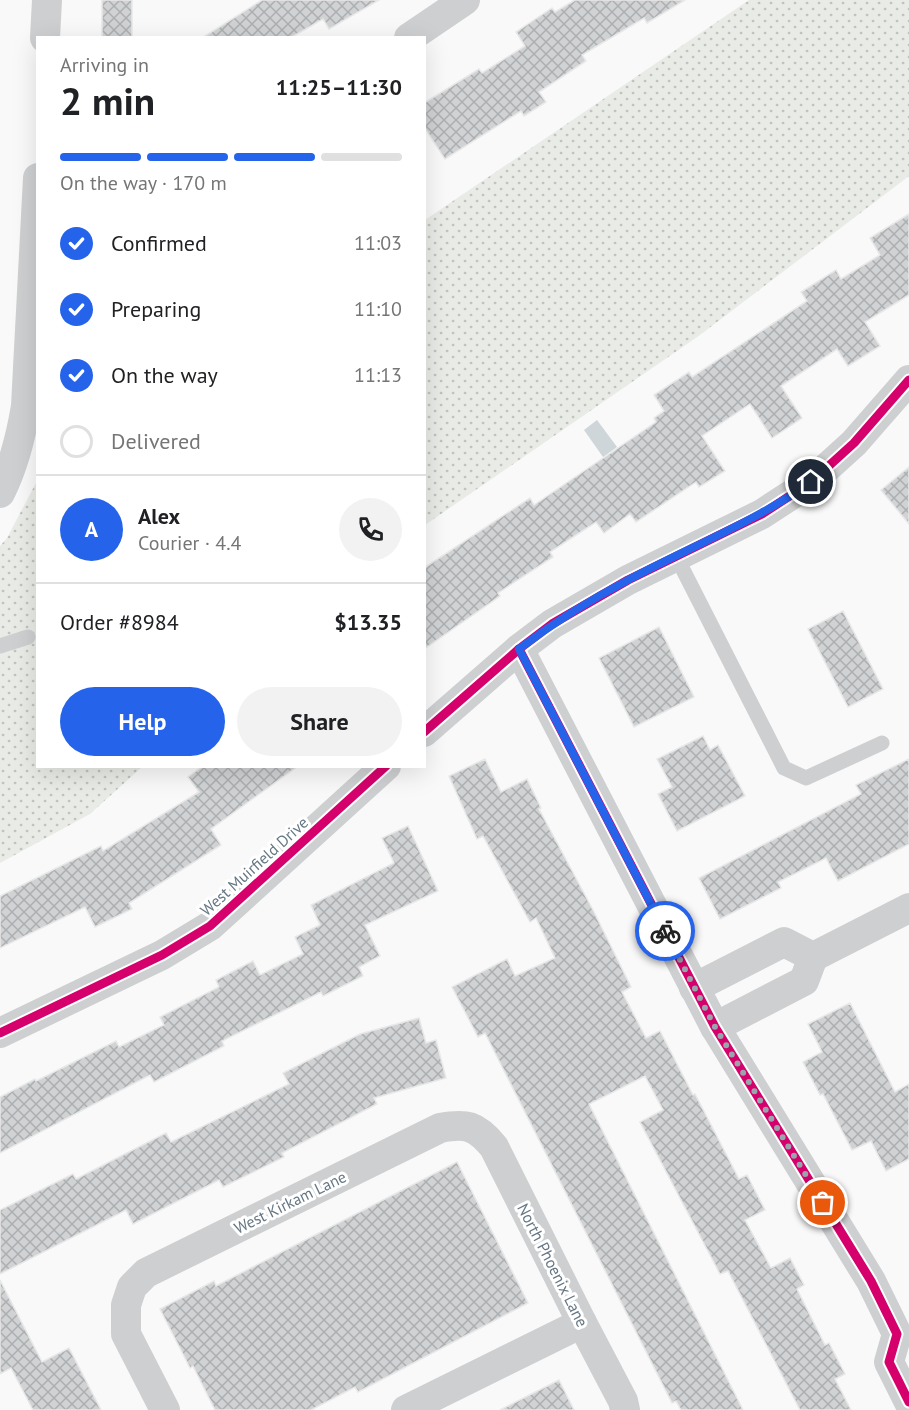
<!DOCTYPE html>
<meta charset="utf-8">
<style>
:root{--surface:#fff;--page:#f2f2f2;--text:#202124;--muted:#757577;--line:#e0e0e0;--accent:#2563eb}
body{margin:0;font-family:"PT Sans",sans-serif;background:var(--page);color:var(--text);height:100vh;display:flex;flex-direction:column;font-size:22px;white-space:nowrap}
*{box-sizing:border-box;margin:0}
p{font-size:20px;color:var(--muted)}
.icon{flex:none;width:33px;height:33px;fill:none;stroke:currentColor;stroke-width:2;stroke-linecap:round;stroke-linejoin:round}
.map{position:relative;flex:1;overflow:hidden}
.panel{position:absolute;left:36px;top:36px;width:390px;height:732px;display:flex;flex-direction:column;background:var(--surface);border-radius:0px;box-shadow:0 6px 24px #0002}
.panel>*{flex:none}
.pin{position:absolute;display:grid;place-items:center;width:51px;height:51px;color:#fff;margin:-26px;border:3px solid #fff;border-radius:50%;box-shadow:0 2px 6px #0007}
.courier{position:absolute;display:grid;place-items:center;width:60px;height:60px;margin:-30px;border:4px solid #2563eb;border-radius:50%;background:#fff;color:#222;box-shadow:0 2px 8px #0007}
.headline em{font-style:normal;font-weight:600}
.headline div{display:flex;flex-direction:column-reverse}
.headline{display:flex;align-items:center;justify-content:space-between;height:102px;padding:0 24px}
h1{font-size:39px;font-weight:600;line-height:45px}
.bar{display:grid;grid-template-columns:repeat(4,1fr);gap:9px 6px;align-content:center;height:72px;padding:0 24px}
.bar i{height:8px;border-radius:4px;background:var(--line)}
.bar .on{background:var(--accent)}
.bar p{grid-column:span 4}
.line{display:flex;align-items:center;gap:15px;padding:0 24px;border-top:2px solid var(--line)}
.line div{flex:1}
.round{display:grid;place-items:center;flex:none;width:63px;height:63px;border-radius:32px;background:var(--page)}
ol{padding:0 24px;list-style:none}
li{display:flex;align-items:center;gap:18px;height:66px}
li p{margin-inline-start:auto}
li .icon{padding:6px;border-radius:50%;background:var(--accent);color:#fff;stroke-width:4}
li:last-child{color:var(--muted)}
li i{width:33px;height:33px;border:3px solid var(--line);border-radius:50%}
.cta{display:flex;gap:12px;margin-top:auto;padding:12px 24px}
.cta a{flex:1;height:69px;border-radius:36px;background:var(--accent);color:#fff;font-size:24px;font-weight:600;line-height:69px;text-align:center}
.cta a+a{background:var(--page);color:var(--text)}
.map>svg:first-child{display:block}
</style>
<div class="map">
<svg width="909" height="1410" viewBox="0 0 909 1410">
<defs>
<pattern id="grass-dots" width="8" height="8" patternUnits="userSpaceOnUse" patternTransform="scale(1.5)"><rect width="8" height="8" fill="#e8ebe6"/><path d="M2 2h.1M6 6h.1" fill="none" stroke="#c0c3c0" stroke-width="1.8" stroke-linecap="round"/></pattern>
<pattern id="building-cross-hatch" width="8" height="8" patternUnits="userSpaceOnUse" patternTransform="scale(1.5)"><rect width="8" height="8" fill="#d0d2d3"/><path d="M0 0l8 8M0 8l8-8" fill="none" stroke="#acafb1"/></pattern>
</defs>
<rect width="100%" height="100%" fill="#f9f9f9"/>
<g fill="url(#grass-dots)">
<polygon points="749,0 909,0 909,176 700,335 425,525 425,220"/>
<polygon points="37,481 38,766 142,767 90,814 0,863 0,546 7,538"/>
</g>
<polygon fill="#ced6d9" points="597,420 617,447 603,457 584,430"/>
<g fill="url(#building-cross-hatch)" stroke="#e8e8e8" stroke-width="1.5">
<rect x="102" y="0" width="30" height="38"/>
<polygon points="262,0 379,0 329,29 323,19 290,38 202,38"/>
<polygon points="575,0 685,0 647,23 644,18 582,55 586,61 539,92 546,102 524,116 521,111 445,159 424,127 424,103 479,69 482,73 525,46 516,32 552,8 555,12"/>
<polygon points="909,214 909,295 865,322 880,346 848,366 837,349 781,386 802,418 772,438 750,404 702,436 725,471 699,487 696,482 636,522 630,514 604,533 596,522 550,552 553,557 498,593 500,596 424,649 424,568 530,498 534,505 656,422 654,418 664,411 654,395 689,372 692,377 807,301 801,292 836,270 841,279 880,255 870,238"/>
<polygon points="909,467 909,524 881,490"/>
<polygon points="843,611 883,689 848,707 808,629"/>
<polygon points="659,627 694,697 634,727 599,658"/>
<polygon points="703,736 710,750 718,745 745,796 677,831 658,794 672,787 657,759"/>
<polygon points="485,759 501,792 527,779 541,808 539,809 593,910 631,987 622,992 646,1038 660,1031 693,1095 695,1094 739,1179 747,1175 765,1210 745,1220 771,1268 790,1258 804,1285 797,1289 825,1345 829,1343 845,1374 835,1379 851,1410 800,1410 728,1271 720,1274 640,1122 663,1110 645,1076 589,1104 743,1410 681,1410 676,1401 672,1403 485,1033 478,1037 452,987 507,959 515,976 555,958 536,918 530,922 483,836 477,839 449,776"/>
<polygon points="909,759 909,844 838,881 826,858 778,882 781,888 720,919 699,878 861,794 856,785"/>
<polygon points="203,766 298,766 211,829 221,845 129,903 132,909 95,927 85,907 0,948 0,896 101,846 103,851 199,792 188,777"/>
<polygon points="408,826 438,891 365,925 380,956 359,967 363,976 323,996 321,992 222,1041 224,1046 154,1082 150,1075 0,1153 0,1097 35,1079 36,1081 116,1041 119,1047 164,1025 160,1017 219,987 216,980 253,961 260,975 303,954 295,937 320,925 311,905 394,863 382,838"/>
<polygon points="850,1003 895,1092 909,1084 909,1159 886,1171 871,1141 852,1150 823,1094 820,1095 803,1062 822,1052 808,1024"/>
<polygon points="419,1018 426,1043 436,1040 446,1078 374,1098 377,1104 282,1153 284,1157 223,1187 219,1180 133,1224 126,1210 0,1274 0,1210 73,1174 76,1179 166,1133 171,1142 289,1084 283,1073 360,1034"/>
<polygon points="457,1162 528,1303 358,1392 355,1387 311,1410 215,1410 193,1366 190,1368 160,1309 214,1281 216,1286"/>
<polygon points="0,1280 42,1362 69,1348 101,1410 33,1410 11,1368 0,1374"/>
<polygon points="559,1380 574,1410 500,1410"/>
</g>
<g fill="none" stroke-linecap="round" stroke-linejoin="round">
<g stroke="#cecfd0" stroke-width="15">
<polyline points="676,556 784,768 806,778 882,743"/>
<polyline points="0,646 28,637"/>
</g>
<g stroke="#cecfd0" stroke-width="30">
<polyline points="45,38 47,0"/>
<polyline points="409,38 465,0"/>
<path d="M 0,493 C 14,465 21,437 26,406 L 38,178"/>
<polyline points="519,649 715,1027 871,1281 897,1334 889,1362 909,1402"/>
<polyline points="424,732 519,649 552,624 628,580 762,514 811,482 854,443 909,380"/>
<polyline points="813,957 909,908"/>
<polyline points="694,988 784,942 813,957 804,981 715,1027"/>
<polyline points="0,1033 162,955 210,926 386,766"/>
<path d="M 165,1410 L 126,1334 L 126,1305 L 132,1287 L 146,1273 L 440,1128 C 466,1123 476,1125 494,1147 L 582,1323 L 623,1401 L 625,1410"/>
<polyline points="406,1410 582,1323"/>
</g>
<defs>
<g id="cycleway">
<polyline points="519,649 715,1027 871,1281 897,1334 889,1362 909,1402"/>
<polyline points="424,732 519,649 552,624 628,580 762,514 811,482 854,443 909,380"/>
<polyline points="0,1033 162,955 210,926 386,766"/>
</g>
</defs>
<use href="#cycleway" stroke="#fff" stroke-width="13"/>
<use href="#cycleway" stroke="#d6006c" stroke-width="9"/>
</g>
<g fill="none" stroke-linecap="round" stroke-linejoin="round">
<polyline stroke="#99a4ac" stroke-width="6" stroke-dasharray="0 10.8" points="665,931 715,1027 823,1203"/>
<path stroke="#2563eb" stroke-width="8" d="M 665,931 L 519,649 C 553,623 590,600 628,580 C 689,547 753,523 811,482"/>
</g>
<g text-anchor="middle" dominant-baseline="central" stroke-width="6" stroke-linejoin="round" paint-order="stroke">
<g font-size="16" fill="#657683" stroke="#fff">
<text transform="translate(254 866) rotate(-42)">West Muirfield Drive</text>
<text transform="translate(290 1202) rotate(-26)">West Kirkam Lane</text>
<text transform="translate(553 1265) rotate(63)">North Phoenix Lane</text>
</g>
</g>
</svg>
<div class="pin" style="left:823px;top:1203px;background:#ea580c"><svg class="icon" aria-label="bag" viewBox="0 0 24 24"><path d="M5 8h14l-1 12H6zM9 8a3 3 0 0 1 6 0"/></svg></div>
<div class="pin" style="left:811px;top:482px;background:#1f2937"><svg class="icon" aria-label="home" viewBox="0 0 24 24"><path d="M3 11l9-7 9 7M6 9v11h12V9"/></svg></div>
<div class="courier" style="left:665px;top:931px"><svg class="icon" aria-label="bike" viewBox="0 0 24 24"><circle cx="6" cy="16" r="4"/><circle cx="18" cy="16" r="4"/><path d="M6 16l4-8h5l3 8M10 8l3 8H6M13 5h3"/></svg></div>
<section class="panel">
<div class="headline"><div><h1>2 min</h1><p>Arriving in</p></div><em>11:25–11:30</em></div>
<div class="bar"><i class="on"></i><i class="on"></i><i class="on"></i><i></i><p>On the way · 170 m</p></div>
<ol>
<li><svg class="icon" aria-label="check" viewBox="0 0 24 24"><path d="M5 12l5 5 9-10"/></svg>Confirmed<p>11:03</p></li>
<li><svg class="icon" aria-label="check" viewBox="0 0 24 24"><path d="M5 12l5 5 9-10"/></svg>Preparing<p>11:10</p></li>
<li><svg class="icon" aria-label="check" viewBox="0 0 24 24"><path d="M5 12l5 5 9-10"/></svg>On the way<p>11:13</p></li>
<li><i></i>Delivered</li>
</ol>
<div class="line" style="height:108px"><b class="round" style="background:var(--accent);color:#fff">A</b><div><b>Alex</b><p>Courier · 4.4</p></div><a class="round"><svg class="icon" aria-label="phone" viewBox="0 0 24 24"><path d="M5 4h4l2 5-3 2q2 4 5 5l2-3 5 2v4C11 20 4 13 5 4z"/></svg></a></div>
<div class="line" style="height:78px"><div>Order #8984</div><b>$13.35</b></div>
<div class="cta"><a>Help</a><a>Share</a></div>
</section>
</div>
